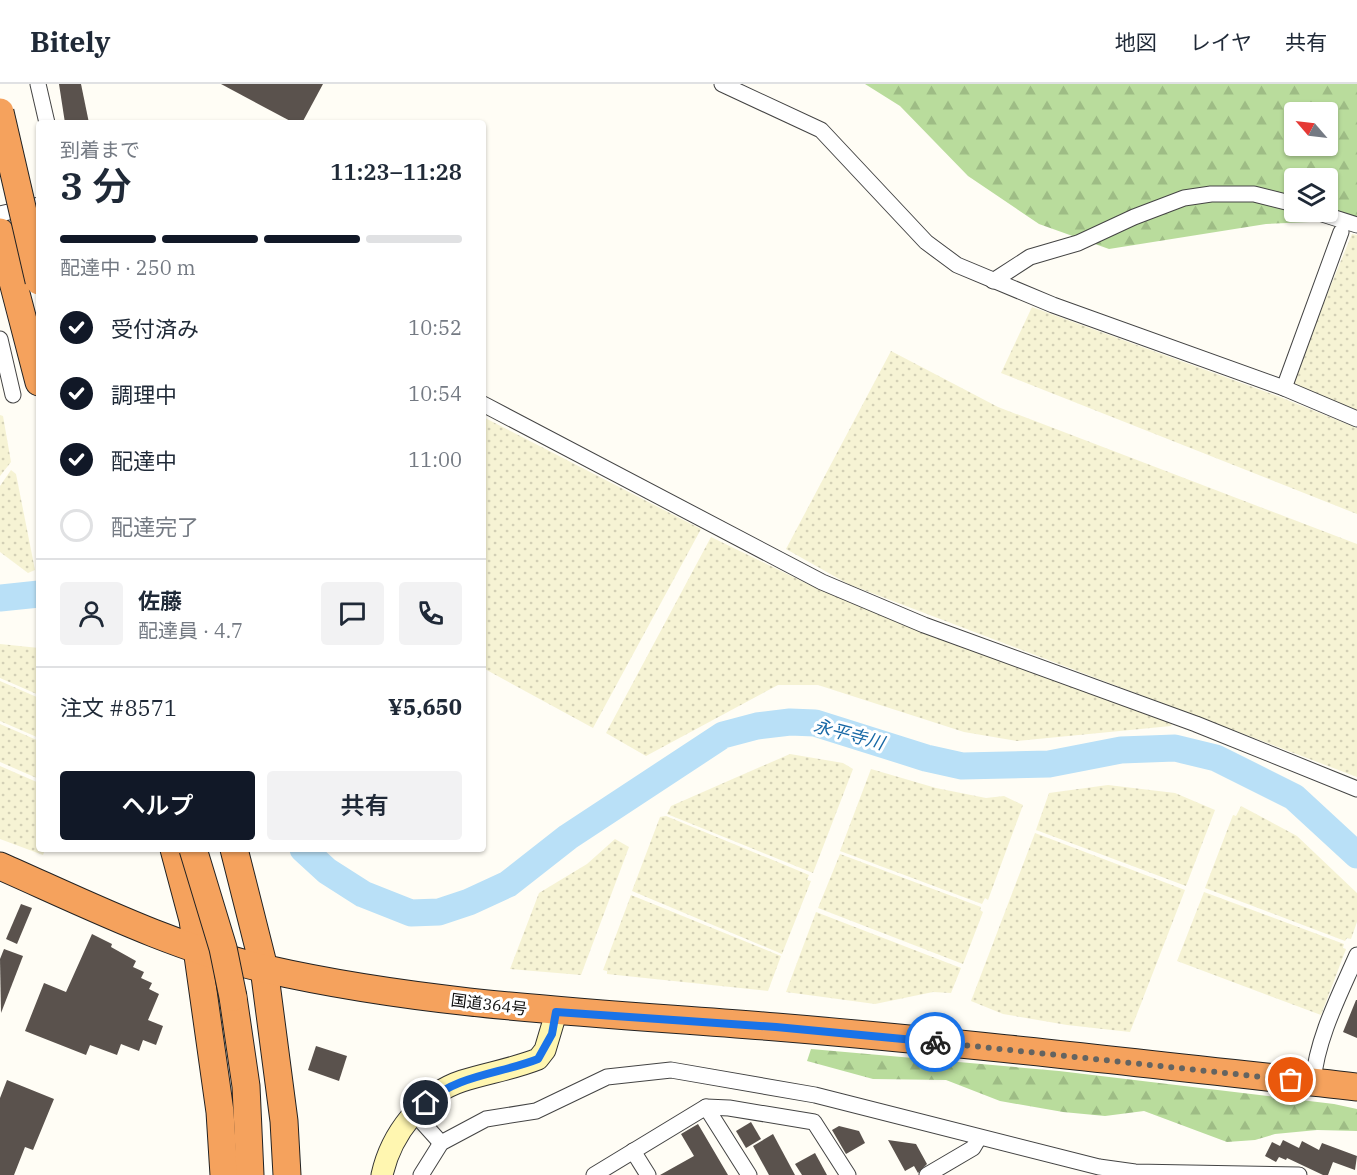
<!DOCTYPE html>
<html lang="ja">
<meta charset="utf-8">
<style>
:root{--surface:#fff;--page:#f2f2f3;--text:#1f2937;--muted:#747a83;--line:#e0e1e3;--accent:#111827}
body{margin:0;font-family:"IBM Plex Serif","Noto Sans JP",serif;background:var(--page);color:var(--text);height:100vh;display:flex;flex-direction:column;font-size:22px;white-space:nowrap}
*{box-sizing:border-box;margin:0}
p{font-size:20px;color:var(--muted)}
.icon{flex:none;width:33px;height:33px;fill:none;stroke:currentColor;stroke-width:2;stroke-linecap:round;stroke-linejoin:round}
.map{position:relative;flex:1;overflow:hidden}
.side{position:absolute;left:36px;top:36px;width:450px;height:732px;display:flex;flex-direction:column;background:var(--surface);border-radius:6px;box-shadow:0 2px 4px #0004}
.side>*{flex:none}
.needle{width:39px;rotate:298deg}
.controls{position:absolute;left:1284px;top:18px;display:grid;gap:12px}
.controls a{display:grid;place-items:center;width:54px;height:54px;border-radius:6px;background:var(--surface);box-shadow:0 2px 4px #0004;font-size:30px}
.pin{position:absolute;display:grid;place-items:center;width:51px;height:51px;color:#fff;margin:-26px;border:3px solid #fff;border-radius:50%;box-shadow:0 2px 6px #0007}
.courier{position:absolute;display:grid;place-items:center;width:60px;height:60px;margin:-30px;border:4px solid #1a73e8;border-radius:50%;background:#fff;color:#222;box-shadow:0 2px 8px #0007}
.headline em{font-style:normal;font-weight:600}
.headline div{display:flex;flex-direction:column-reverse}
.headline{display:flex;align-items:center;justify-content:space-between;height:102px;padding:0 24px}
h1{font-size:39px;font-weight:600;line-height:45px}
.bar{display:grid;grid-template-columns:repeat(4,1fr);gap:9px 6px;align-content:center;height:72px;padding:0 24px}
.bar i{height:8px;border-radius:4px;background:var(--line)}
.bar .on{background:var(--accent)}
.bar p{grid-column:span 4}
.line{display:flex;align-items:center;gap:15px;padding:0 24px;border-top:2px solid var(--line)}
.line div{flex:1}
.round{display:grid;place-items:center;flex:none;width:63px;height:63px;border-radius:6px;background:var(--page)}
ol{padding:0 24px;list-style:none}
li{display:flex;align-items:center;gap:18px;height:66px}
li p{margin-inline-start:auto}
li .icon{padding:6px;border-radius:50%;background:var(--accent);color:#fff;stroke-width:4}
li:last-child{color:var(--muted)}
li i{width:33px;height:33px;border:3px solid var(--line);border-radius:50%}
.primary-button{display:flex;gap:12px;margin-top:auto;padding:12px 24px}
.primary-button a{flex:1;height:69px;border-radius:6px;background:var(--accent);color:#fff;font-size:24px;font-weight:600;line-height:69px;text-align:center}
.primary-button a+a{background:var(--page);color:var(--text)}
header{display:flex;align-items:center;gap:36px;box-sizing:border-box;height:84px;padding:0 30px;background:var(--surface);border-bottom:2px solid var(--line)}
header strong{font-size:28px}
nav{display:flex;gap:33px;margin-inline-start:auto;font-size:21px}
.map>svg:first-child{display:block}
</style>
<header>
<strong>Bitely</strong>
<nav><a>地図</a><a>レイヤ</a><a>共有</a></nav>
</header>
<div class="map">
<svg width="1357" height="1091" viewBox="0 0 1357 1091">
<defs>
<pattern id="farmland-dots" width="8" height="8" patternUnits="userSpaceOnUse" patternTransform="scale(1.5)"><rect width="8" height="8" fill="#f6f3d4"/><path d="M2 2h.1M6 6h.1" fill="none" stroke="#d2cfb5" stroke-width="1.8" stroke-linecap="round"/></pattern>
<pattern id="forest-firs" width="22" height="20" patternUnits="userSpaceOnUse" patternTransform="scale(1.5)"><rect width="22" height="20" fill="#b9dc9c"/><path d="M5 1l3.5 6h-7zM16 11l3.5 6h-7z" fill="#9ebc85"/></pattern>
</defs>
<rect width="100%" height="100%" fill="#fffdf5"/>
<g fill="url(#farmland-dots)">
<polygon points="1352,150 1357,151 1357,326 1290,300"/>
<polygon points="1032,223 1280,313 1357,344 1357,430 1001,289"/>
<polygon points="891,267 998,323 1357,460 1357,693 848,500 786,465"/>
<polygon points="0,331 3,332 11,378 0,392"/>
<polygon points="483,333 701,445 593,644 483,584"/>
<polygon points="11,386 16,390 35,486 28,489 0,468 0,402"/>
<polygon points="711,453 820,506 1038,590 1173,638 1171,642 1017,657 964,648 818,601 778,601 646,672 606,649"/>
<polygon points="0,560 39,564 39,611 0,594"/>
<polygon points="0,597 39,614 39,654 0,637"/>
<polygon points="0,640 39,657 39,695 0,678"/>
<polygon points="790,670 843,679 853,685 813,789 667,730 671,722"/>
<polygon points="0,682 39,699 39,765 45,765 43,771 0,755"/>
<polygon points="871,685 936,704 986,714 1004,712 1023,721 988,816 985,814 982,820 840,767"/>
<polygon points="1108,701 1175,709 1215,726 1186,802 1036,746 1049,709"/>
<polygon points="1241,722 1297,752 1357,809 1357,838 1351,855 1347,854 1345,857 1205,804 1233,731 1236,732"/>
<polygon points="666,732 809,791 807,796 811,797 782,870 632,807 660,733"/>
<polygon points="1035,749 1185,806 1130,948 1067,941 1003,930 971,917"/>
<polygon points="615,755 629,763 581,891 510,885 539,809 587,780"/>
<polygon points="840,770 981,823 980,826 983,828 963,880 818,824"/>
<polygon points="1204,808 1344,860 1343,864 1346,865 1321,931 1177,877"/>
<polygon points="631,811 781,872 768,907 607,890 607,887 603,886"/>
<polygon points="816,828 961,884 951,909 933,908 875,920 786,908"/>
</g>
<g fill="url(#forest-firs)" fill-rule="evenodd">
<path d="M 865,0 L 1357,0 L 1357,145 L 1332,137 L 1266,140 L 1109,165 L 1039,140 L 968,92 L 900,22 ZM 1294,28 L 1328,28 L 1328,62 L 1294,62 ZM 1294,94 L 1328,94 L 1328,128 L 1294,128 Z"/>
<polygon points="811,965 1059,987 1334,1020 1357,1025 1357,1047 1317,1046 1275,1050 1255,1056 1227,1058 1144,1027 1105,1032 1063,1028 1000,1017 946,996 873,995 807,977"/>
</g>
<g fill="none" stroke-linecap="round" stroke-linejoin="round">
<g stroke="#b9e0f7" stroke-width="27">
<polyline points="0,514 39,510"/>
<polyline points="303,765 327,787 363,810 411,829 439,828 469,818 508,800 568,753 723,651 757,642 790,638 815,639 926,674 962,682 1049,680 1121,666 1175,664 1216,674 1294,713 1357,771"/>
</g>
</g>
<g fill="#5a524d">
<polygon points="59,0 81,0 89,39 65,39"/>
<polygon points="221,0 323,0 302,39 294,39"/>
<polygon points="21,820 32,824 17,860 6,855"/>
<polygon points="92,850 112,860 111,863 136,877 133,883 144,888 141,894 152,899 149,905 159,910 148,936 163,942 156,961 143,956 139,967 121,960 117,971 90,961 86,971 25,947 44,899 66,908"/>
<polygon points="4,865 23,872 1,929 0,875"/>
<polygon points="1356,916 1357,916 1357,954 1343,948"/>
<polygon points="316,962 347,972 339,997 308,986"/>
<polygon points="7,996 54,1015 33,1066 25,1063 14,1091 0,1091 0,1014"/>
<polygon points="751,1038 761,1055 746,1064 736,1047"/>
<polygon points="698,1040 728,1091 660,1091 694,1072 681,1050"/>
<polygon points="839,1042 859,1047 865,1059 846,1070 832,1046"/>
<polygon points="773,1050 795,1091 769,1091 753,1062"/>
<polygon points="888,1056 916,1060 927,1080 918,1089 914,1082 905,1087"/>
<polygon points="1283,1056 1299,1064 1302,1057 1319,1066 1322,1059 1357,1072 1355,1086 1333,1078 1328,1091 1323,1091 1287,1074 1286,1076 1279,1073 1276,1078 1265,1072 1272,1058 1280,1062"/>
<polygon points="815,1069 827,1091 802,1091 795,1080"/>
</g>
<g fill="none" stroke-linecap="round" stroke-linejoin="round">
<defs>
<g id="street">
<polyline points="38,0 47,39"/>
<polyline points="722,0 821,46 926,158 957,181 1053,221 1284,304 1357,335"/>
<polyline points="1316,128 1357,141"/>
<polyline points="0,130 39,121"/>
<polyline points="993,197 1030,173 1078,159 1134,133 1184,114 1211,110 1254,110 1294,120"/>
<polyline points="0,255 13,311"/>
<polyline points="1284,304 1341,148"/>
<polyline points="483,320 822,498 924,541 1196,640 1357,705"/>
<path d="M 1313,998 C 1317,954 1339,912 1357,871"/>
<polyline points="706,1023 729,1024 814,1038 848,1091"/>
<polyline points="414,1029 441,1059"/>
<polyline points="633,1067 648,1091"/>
<polyline points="421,1091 441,1059 486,1035 536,1027 607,993 671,986 815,1011 1099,1083 1135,1088 1299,1091"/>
<polyline points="594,1091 706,1023 749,1091"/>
<polyline points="927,1091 973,1064 979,1054"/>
</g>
<path id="secondary" d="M 382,1091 C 391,1050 422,1010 462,997 C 487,989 513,985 538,975 L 545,966 L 556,929"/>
<g id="highway">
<polyline points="0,148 39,298"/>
<polyline points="174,765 193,836 220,1028 224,1091"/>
<polyline points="234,765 264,884 284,1037 287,1091"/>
<path d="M 0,782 C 86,820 174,864 266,885 C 433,923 605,929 776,943 C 970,959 1164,982 1357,1003"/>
<polyline points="233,913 246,1002 250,1091"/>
</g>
</defs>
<use href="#street" stroke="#444" stroke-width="17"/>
<use href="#secondary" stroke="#333" stroke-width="23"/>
<use href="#highway" stroke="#222" stroke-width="29"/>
<use href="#street" stroke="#fff" stroke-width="15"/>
<use href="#secondary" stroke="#fff6b0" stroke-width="21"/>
<use href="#highway" stroke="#f5a25d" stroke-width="27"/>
<defs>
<g id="highway-bridge">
<polyline points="0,28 39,197"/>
<polyline points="193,765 223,864 233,913"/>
</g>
</defs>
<use href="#highway-bridge" stroke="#222" stroke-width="29" stroke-linecap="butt"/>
<use href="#highway-bridge" stroke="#f5a25d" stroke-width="27"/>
</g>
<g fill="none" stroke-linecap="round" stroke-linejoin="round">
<polyline stroke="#646461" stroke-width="6" stroke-dasharray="0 10.8" points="935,958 1291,996"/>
<path stroke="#1a73e8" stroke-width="8" d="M 426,1019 C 457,991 500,990 538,975 L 552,950 L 556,928 L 776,943 L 935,958"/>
</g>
<g text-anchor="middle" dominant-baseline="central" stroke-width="6" stroke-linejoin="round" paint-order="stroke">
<g font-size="16" fill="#111" stroke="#fff">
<text transform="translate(489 920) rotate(7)">国道364号</text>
</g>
<g font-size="18" font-style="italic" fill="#1768a6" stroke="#fff">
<text transform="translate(849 650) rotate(15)">永平寺川</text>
</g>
</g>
</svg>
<div class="controls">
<a><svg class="needle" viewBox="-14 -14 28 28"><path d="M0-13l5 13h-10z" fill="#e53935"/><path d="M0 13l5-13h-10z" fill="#747a83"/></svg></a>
<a><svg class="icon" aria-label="layers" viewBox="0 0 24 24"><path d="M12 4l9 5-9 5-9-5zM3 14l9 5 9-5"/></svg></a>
</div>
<div class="pin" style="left:1291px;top:996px;background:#ea580c"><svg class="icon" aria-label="bag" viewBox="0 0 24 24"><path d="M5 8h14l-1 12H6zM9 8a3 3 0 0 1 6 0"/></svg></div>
<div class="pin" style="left:426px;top:1019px;background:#1f2937"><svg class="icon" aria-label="home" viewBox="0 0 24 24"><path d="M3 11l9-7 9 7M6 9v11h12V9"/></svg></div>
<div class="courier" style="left:935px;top:958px"><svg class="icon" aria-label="bike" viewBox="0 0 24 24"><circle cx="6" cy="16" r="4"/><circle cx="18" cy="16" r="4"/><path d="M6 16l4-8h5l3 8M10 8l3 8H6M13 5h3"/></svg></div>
<section class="side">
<div class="headline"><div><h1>3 分</h1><p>到着まで</p></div><em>11:23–11:28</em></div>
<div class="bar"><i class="on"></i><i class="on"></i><i class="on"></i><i></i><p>配達中 · 250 m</p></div>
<ol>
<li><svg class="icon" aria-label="check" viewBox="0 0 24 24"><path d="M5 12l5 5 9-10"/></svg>受付済み<p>10:52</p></li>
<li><svg class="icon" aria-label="check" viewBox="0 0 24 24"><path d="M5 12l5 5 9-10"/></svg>調理中<p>10:54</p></li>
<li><svg class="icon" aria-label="check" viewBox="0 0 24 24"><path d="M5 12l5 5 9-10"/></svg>配達中<p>11:00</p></li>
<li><i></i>配達完了</li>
</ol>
<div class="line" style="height:108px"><a class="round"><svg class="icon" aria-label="person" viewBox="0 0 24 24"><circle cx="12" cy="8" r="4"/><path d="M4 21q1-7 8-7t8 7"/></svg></a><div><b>佐藤</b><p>配達員 · 4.7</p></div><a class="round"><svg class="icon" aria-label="chat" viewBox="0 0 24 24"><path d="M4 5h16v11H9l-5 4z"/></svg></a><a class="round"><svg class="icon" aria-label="phone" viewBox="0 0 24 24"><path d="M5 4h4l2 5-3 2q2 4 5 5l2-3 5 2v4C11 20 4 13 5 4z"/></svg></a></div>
<div class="line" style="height:78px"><div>注文 #8571</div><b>¥5,650</b></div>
<div class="primary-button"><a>ヘルプ</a><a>共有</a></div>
</section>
</div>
